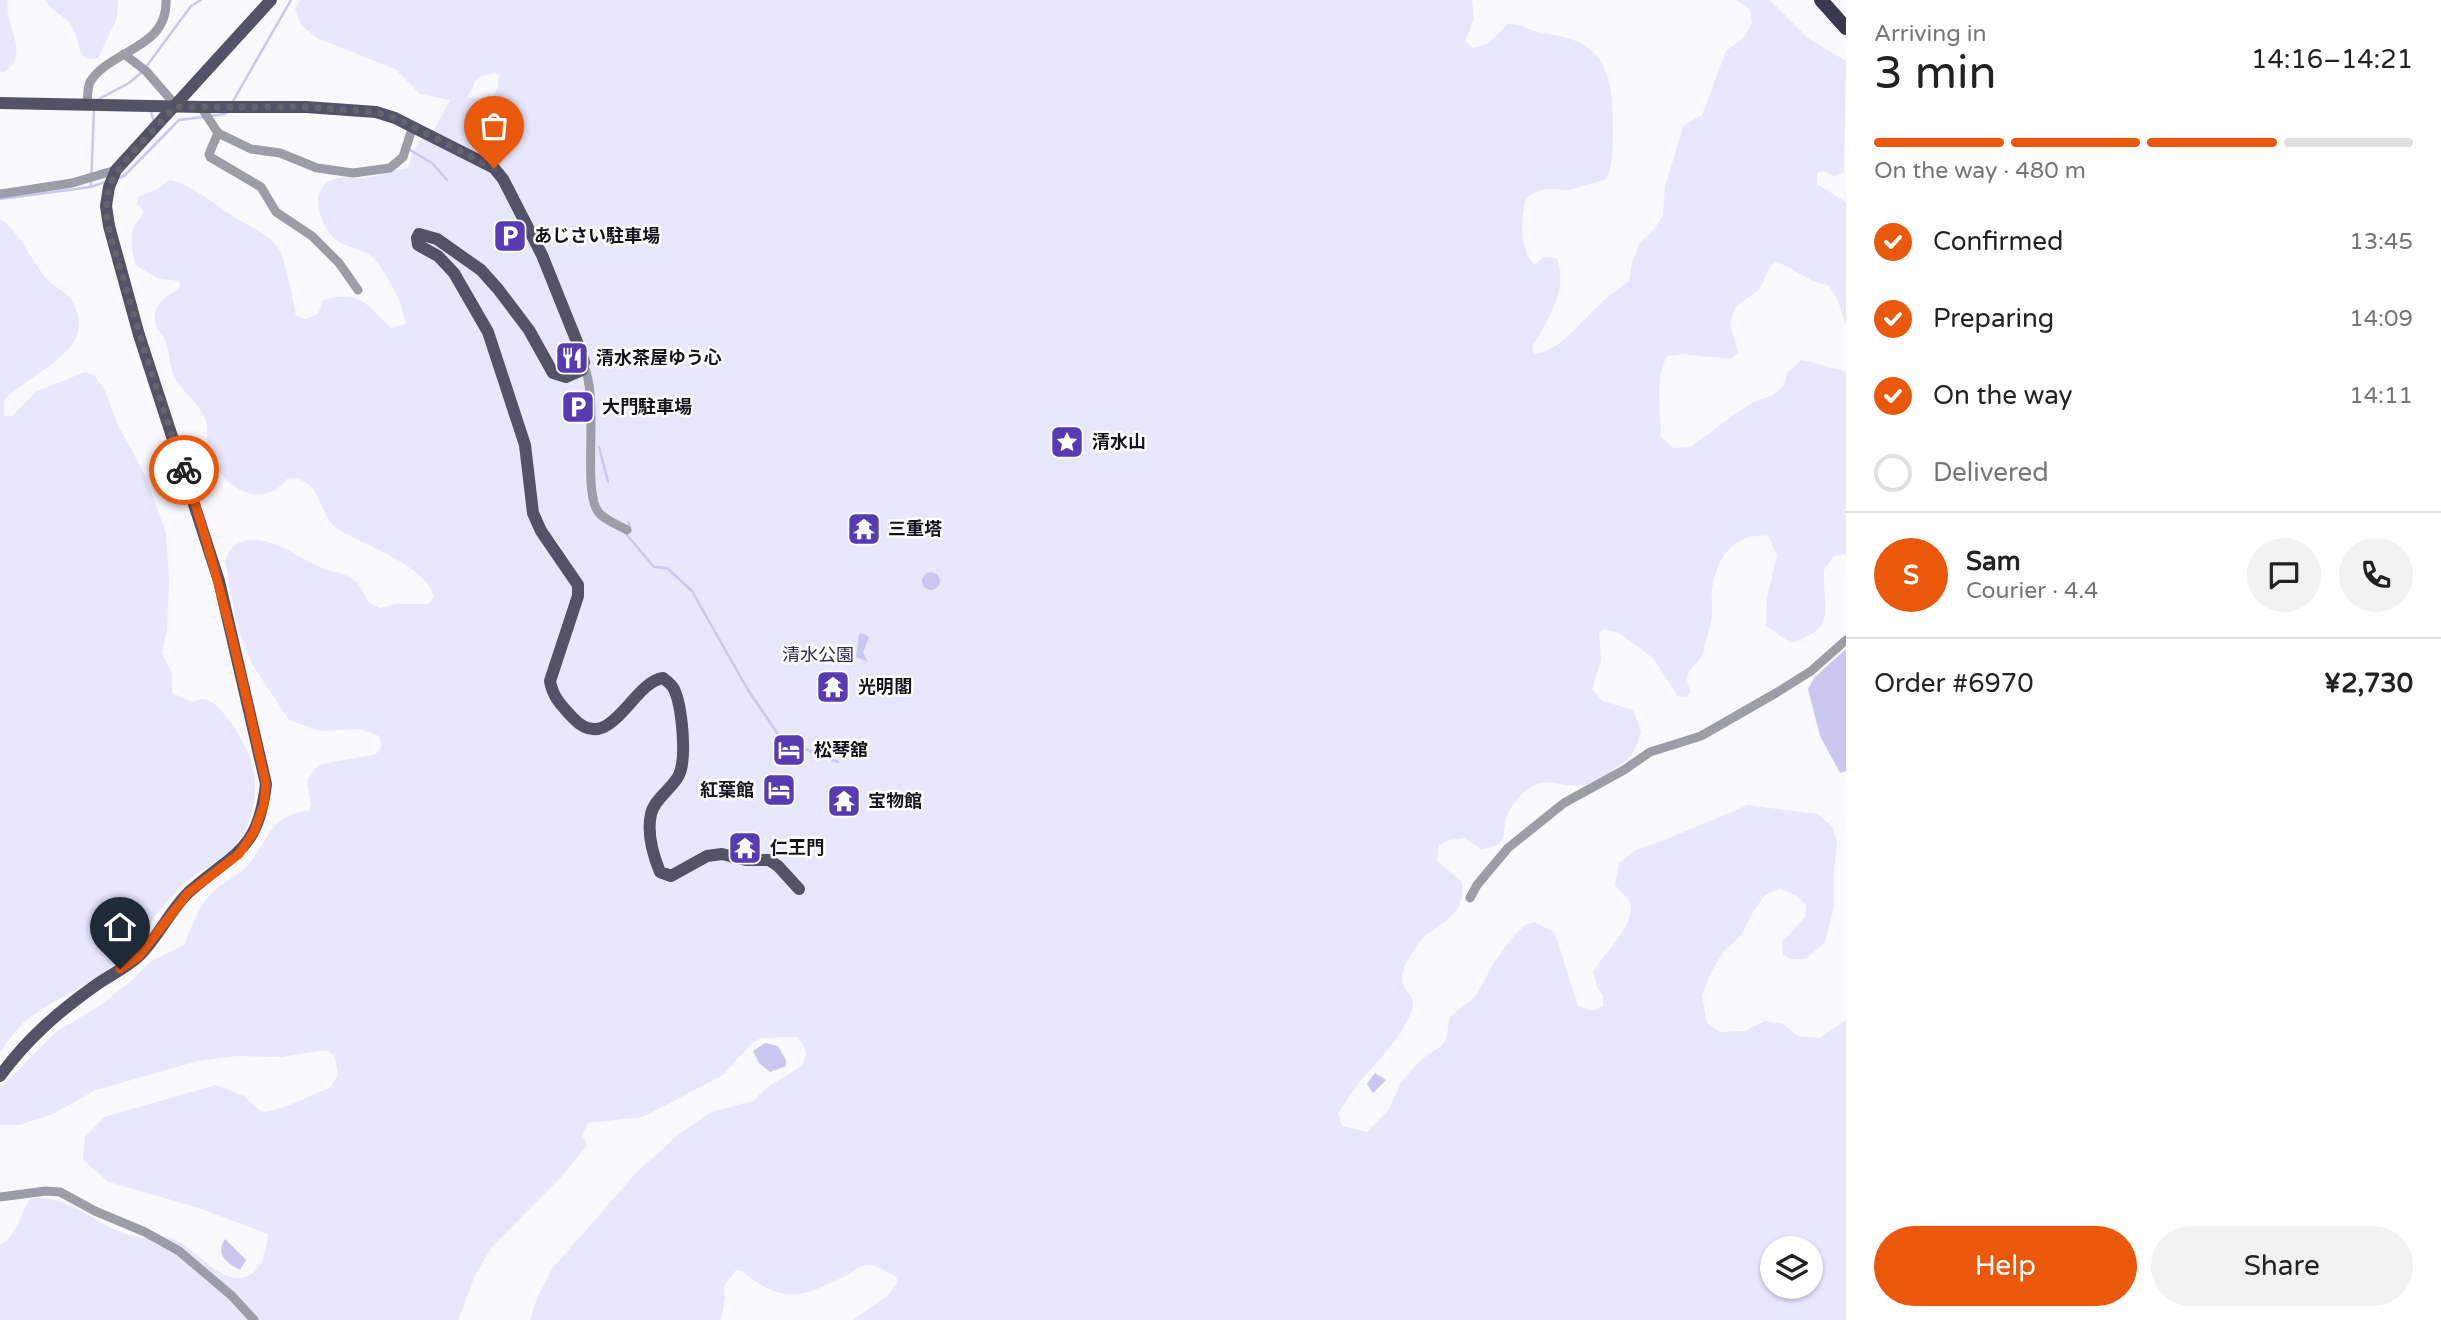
<!DOCTYPE html>
<meta charset="utf-8">
<style>
:root{--surface:#fff;--page:#f2f2f2;--text:#222;--muted:#767676;--line:#e0e0e0;--accent:#ea580c}
body{margin:0;font-family:"Varela Round","Noto Sans JP",sans-serif;background:var(--page);color:var(--text);height:100vh;display:flex;flex-direction:column;font-size:26px;white-space:nowrap}
*{box-sizing:border-box;margin:0}
p{font-size:23px;color:var(--muted)}
.icon{flex:none;width:38px;height:38px;fill:none;stroke:currentColor;stroke-width:2;stroke-linecap:round;stroke-linejoin:round}
.map{position:relative;flex:1;overflow:hidden}
.sheet{display:flex;flex-direction:column;background:var(--surface);width:595px}
.sheet>*{flex:none}
.fabs{position:absolute;left:1760px;top:1236px;display:grid;gap:14px}
.fabs a{display:grid;place-items:center;width:63px;height:63px;border-radius:50%;background:var(--surface);box-shadow:0 2px 5px #0004;font-size:35px}
.pin{position:absolute;display:grid;place-items:center;width:60px;height:60px;color:#fff;margin:-72px -30px;border-radius:50% 50% 50% 0;rotate:-45deg;box-shadow:0 0 7px #0007}
.pin .icon{rotate:45deg}
.courier{position:absolute;display:grid;place-items:center;width:70px;height:70px;margin:-35px;border:5px solid #ea580c;border-radius:50%;background:#fff;color:#222;box-shadow:0 2px 9px #0007}
.headline em{font-style:normal;font-weight:600}
.headline div{display:flex;flex-direction:column-reverse}
.headline{display:flex;align-items:center;justify-content:space-between;height:119px;padding:0 28px}
h1{font-size:46px;font-weight:600;line-height:52px}
.bar{display:grid;grid-template-columns:repeat(4,1fr);gap:10px 7px;align-content:center;height:84px;padding:0 28px}
.bar i{height:9px;border-radius:5px;background:var(--line)}
.bar .selected{background:var(--accent)}
.bar p{grid-column:span 4}
.line{display:flex;align-items:center;gap:18px;padding:0 28px;border-top:2px solid var(--line)}
.line div{flex:1}
.round{display:grid;place-items:center;flex:none;width:74px;height:74px;border-radius:37px;background:var(--page)}
ol{padding:0 28px;list-style:none}
li{display:flex;align-items:center;gap:21px;height:77px}
li p{margin-inline-start:auto}
li .icon{padding:7px;border-radius:50%;background:var(--accent);color:#fff;stroke-width:4}
li:last-child{color:var(--muted)}
li i{width:38px;height:38px;border:4px solid var(--line);border-radius:50%}
.cta{display:flex;gap:14px;margin-top:auto;padding:14px 28px}
.cta a{flex:1;height:80px;border-radius:42px;background:var(--accent);color:#fff;font-size:28px;font-weight:600;line-height:80px;text-align:center}
.cta a+a{background:var(--page);color:var(--text)}
main{display:flex;flex:1;min-height:0}
.map>svg:first-child{display:block}
</style>
<main>
<div class="map">
<svg width="1846" height="1320" viewBox="0 0 1846 1320">
<rect width="100%" height="100%" fill="#f9f9ff"/>
<g fill="#e8e7fe" fill-rule="evenodd">
<path d="M 0,0 L 8,0 C 3,26 33,54 3,73 L 0,71 Z"/>
<path d="M 46,0 L 118,0 L 117,18 L 98,58 L 86,59 C 76,48 79,36 70,24 C 63,14 51,12 46,0 Z"/>
<path d="M 300,0 L 1472,0 L 1474,19 L 1465,41 L 1473,48 L 1487,44 L 1508,24 C 1524,24 1526,29 1539,32 C 1553,35 1568,37 1581,43 C 1611,59 1613,96 1613,126 C 1613,145 1613,162 1607,179 L 1569,190 L 1543,189 L 1526,197 C 1521,218 1518,249 1535,265 L 1543,257 L 1557,258 C 1568,291 1549,319 1532,346 L 1534,354 C 1561,351 1580,322 1599,305 C 1608,296 1619,289 1629,281 L 1632,263 L 1640,243 L 1655,228 L 1663,215 L 1665,186 L 1684,125 L 1702,115 L 1726,51 L 1745,37 L 1752,23 L 1750,10 L 1737,0 L 1770,0 L 1808,38 L 1846,61 L 1844,172 L 1834,176 L 1825,171 L 1817,173 L 1817,184 L 1846,202 L 1846,325 L 1837,298 L 1829,286 L 1813,281 L 1776,261 L 1771,265 L 1759,290 L 1736,306 L 1730,323 L 1738,353 L 1730,359 L 1683,354 L 1668,356 C 1654,372 1661,416 1661,437 L 1673,448 L 1691,447 L 1732,416 L 1754,402 L 1773,395 L 1784,385 L 1787,373 L 1801,360 C 1817,362 1830,369 1846,371 L 1846,554 L 1834,556 L 1824,570 C 1822,609 1839,628 1791,643 L 1766,626 L 1767,598 L 1777,555 L 1768,536 C 1733,532 1717,558 1712,589 C 1711,597 1713,604 1712,611 C 1712,622 1708,633 1705,644 C 1704,649 1703,655 1700,659 C 1690,672 1682,673 1691,692 L 1686,697 L 1678,696 L 1653,658 L 1619,633 L 1605,629 L 1599,632 L 1601,660 L 1592,689 L 1602,701 L 1633,710 L 1641,731 C 1639,737 1637,745 1634,751 C 1629,761 1596,783 1585,785 C 1565,789 1543,774 1527,790 C 1520,796 1510,807 1507,816 C 1500,837 1511,845 1481,849 L 1464,838 L 1449,840 L 1439,845 L 1437,861 L 1462,882 C 1467,922 1434,920 1416,947 C 1409,958 1398,971 1404,986 C 1407,995 1416,997 1412,1009 C 1403,1039 1374,1063 1356,1087 C 1349,1096 1344,1105 1338,1114 L 1342,1126 L 1367,1132 L 1389,1110 L 1401,1082 L 1422,1059 L 1441,1046 L 1446,1039 L 1450,1017 L 1475,997 L 1494,963 L 1511,939 L 1526,924 L 1535,922 L 1555,933 L 1578,1006 L 1593,1011 L 1603,1006 L 1603,995 L 1597,987 L 1593,972 C 1603,955 1637,923 1630,902 C 1627,896 1619,890 1615,885 L 1619,863 L 1635,850 L 1662,841 L 1748,805 L 1817,814 L 1832,826 L 1837,842 L 1834,869 L 1834,906 L 1825,942 L 1806,959 L 1791,959 L 1783,955 L 1782,942 L 1805,917 L 1806,905 L 1797,896 L 1780,889 L 1765,895 L 1752,913 L 1741,935 L 1724,951 L 1710,974 L 1702,996 L 1707,1023 L 1719,1032 L 1745,1031 L 1765,1021 L 1783,1024 L 1798,1036 L 1820,1038 L 1846,1020 L 1846,1320 L 853,1320 L 887,1296 L 898,1282 L 896,1277 C 888,1273 875,1263 866,1265 C 858,1267 848,1275 841,1278 C 798,1300 780,1302 742,1271 L 736,1270 L 724,1286 L 725,1298 L 721,1320 L 530,1320 L 537,1298 L 552,1269 L 637,1172 L 679,1134 L 711,1112 L 753,1101 L 766,1088 L 802,1066 L 806,1055 L 804,1046 L 797,1037 L 761,1038 L 751,1044 L 723,1075 L 643,1117 L 588,1123 L 582,1135 L 587,1145 L 562,1176 L 492,1247 L 476,1273 L 458,1320 L 0,1320 L 0,1245 C 17,1235 20,1215 30,1199 C 69,1191 101,1232 139,1237 C 150,1239 159,1234 170,1238 C 195,1245 221,1288 248,1276 C 264,1268 266,1250 268,1234 L 199,1208 L 109,1182 L 83,1160 L 85,1137 L 104,1117 L 216,1085 L 244,1096 L 262,1112 C 286,1110 307,1096 330,1088 L 338,1075 L 335,1057 L 327,1050 L 281,1057 L 237,1056 L 198,1061 L 96,1090 L 53,1114 L 19,1125 L 0,1125 L 0,1090 L 3,1085 L 56,1032 L 99,1006 L 130,982 L 151,961 L 184,945 C 192,925 200,903 216,889 C 226,881 239,875 247,866 C 269,841 269,815 308,811 L 311,805 L 307,781 L 318,765 L 376,754 L 382,746 L 379,736 L 360,729 L 320,731 L 289,720 L 252,664 L 238,630 L 225,561 C 227,557 230,550 233,547 C 255,527 294,553 313,564 C 340,578 354,567 368,602 L 380,608 L 396,604 L 429,604 L 434,597 C 428,566 363,545 338,529 C 316,515 324,478 288,478 C 260,514 220,485 209,451 C 205,439 210,425 203,414 C 195,400 182,391 174,376 C 169,365 170,351 165,340 C 163,335 158,331 156,326 C 150,309 164,296 178,290 L 180,285 L 178,281 L 157,278 L 135,265 C 133,252 129,237 135,225 C 139,218 142,218 143,210 L 137,204 L 138,197 L 158,189 L 170,180 C 192,185 211,202 230,214 C 247,226 265,231 278,248 C 285,257 294,303 296,316 L 305,319 L 318,314 L 323,300 C 364,289 364,305 392,328 L 405,324 C 404,304 388,277 376,261 C 367,248 346,249 334,238 C 320,225 307,188 334,179 C 343,176 356,179 366,178 C 381,176 394,169 408,168 C 413,152 416,138 433,133 L 450,100 L 420,94 L 395,69 L 317,38 L 301,25 L 295,9 ZM 494,73 L 499,75 L 498,88 L 490,99 L 467,97 C 479,82 468,78 494,73 ZM 1773,1248 L 1811,1248 L 1811,1286 L 1773,1286 Z"/>
<path d="M 0,219 C 21,233 30,259 46,278 C 52,286 64,290 70,298 C 105,350 29,371 4,401 L 4,416 L 13,416 L 35,392 L 85,372 L 94,375 L 105,391 L 118,425 L 146,477 L 166,533 L 169,580 L 167,630 L 162,653 L 172,673 L 172,693 L 192,702 C 197,701 201,698 207,700 C 220,704 234,727 241,739 C 264,775 259,827 225,855 C 211,867 191,875 178,889 C 153,916 134,949 104,972 C 79,991 47,1002 23,1023 C 14,1031 7,1043 0,1052 Z"/>
</g>
<g fill="#cac8f0">
<circle cx="931" cy="581" r="9"/>
<polygon points="861,633 869,637 863,652 868,662 856,657 859,634"/>
<polygon points="1846,649 1846,771 1840,773 1820,736 1808,689 1814,678"/>
<polygon points="765,1043 778,1046 786,1060 786,1066 770,1072 759,1063 753,1051"/>
<polygon points="1375,1073 1386,1080 1373,1093 1367,1084"/>
<path d="M 225,1239 L 246,1260 L 240,1270 C 227,1263 215,1255 225,1239 Z"/>
</g>
<g fill="none" stroke-linecap="round" stroke-linejoin="round">
<g stroke="#cac8f0" stroke-width="2.5">
<polyline points="146,67 191,6 201,0"/>
<polyline points="97,100 129,83 142,72"/>
<polyline points="232,103 291,0"/>
<polyline points="149,111 151,111 153,119"/>
<polyline points="210,116 225,114 227,112"/>
<polyline points="410,150 432,163 447,180"/>
<polyline points="118,178 124,176 179,120 203,117"/>
<polyline points="91,186 94,109"/>
<polyline points="0,199 91,187 105,182"/>
<polyline points="599,447 608,482"/>
<polyline points="628,522 630,526 627,535 654,567 667,568 692,591 748,690 778,734"/>
<polyline points="805,749 838,762"/>
</g>
<g stroke="#9d9da9" stroke-width="9">
<polyline points="124,54 146,71 172,101 175,107"/>
<path d="M 87,104 C 88,97 87,89 90,82 C 111,49 168,49 166,0"/>
<polyline points="201,107 218,133 209,154 210,157 261,187 276,212 312,236 339,263 358,290"/>
<polyline points="218,133 251,149 280,153 317,168 353,173 390,168 403,157 413,126"/>
<polyline points="0,194 72,183 116,170"/>
<path d="M 584,366 C 600,401 581,492 599,513 C 605,520 618,525 627,530"/>
<polyline points="1470,898 1477,885 1508,848 1564,803 1624,770 1650,752 1701,736 1776,693 1811,671 1846,640"/>
<polyline points="0,1197 46,1191 60,1192 95,1211 145,1232 179,1251 232,1296 254,1320"/>
</g>
<g stroke="#545267" stroke-width="12">
<path d="M 0,103 L 201,107 L 306,107 L 376,112 L 395,118 L 494,168 L 503,179 L 542,255 L 581,352 L 584,362 L 582,370 L 566,377 L 553,373 L 529,330 L 498,289 L 481,270 L 437,239 L 419,234 L 417,238 L 418,245 L 438,256 L 454,273 L 488,332 L 525,445 L 533,513 L 541,531 L 578,585 L 578,596 L 550,681 C 553,698 562,706 573,718 C 610,757 632,682 663,678 C 667,681 672,685 674,689 C 682,706 687,758 679,775 C 673,788 654,799 651,814 C 647,832 653,855 660,872 L 671,876 L 707,856 L 722,854 L 746,860 L 769,860 L 778,866 L 799,889"/>
<path d="M 0,1076 C 27,1039 58,1012 96,985 C 110,975 128,967 140,955 C 159,936 170,910 189,892 C 234,852 258,852 266,784 L 219,581 L 139,335 L 109,226 L 106,206 L 109,187 L 116,170 L 271,0"/>
</g>
<polyline stroke="#3a394f" stroke-width="14" points="1821,0 1846,28"/>
</g>
<g fill="none" stroke-linecap="round" stroke-linejoin="round">
<path stroke="#64646c" stroke-width="7" stroke-dasharray="0 12.6" d="M 184,470 C 162,406 141,342 123,277 C 115,249 101,218 109,189 C 115,165 157,127 175,107 L 306,107 L 376,112 L 396,118 L 494,168"/>
<path stroke="#ea580c" stroke-width="9" d="M 120,969 L 139,956 L 188,893 L 239,854 L 254,832 L 264,804 L 266,784 C 242,678 219,573 184,470"/>
</g>
<defs>
<symbol id="parking-square" viewBox="-11 -11 22 22"><rect x="-9" y="-9" width="18" height="18" rx="4" fill="#573bb3" stroke="#fff"/><path d="M-3.5-5.5H1a3.5 3.5 0 0 1 0 7H-1V5.5H-3.5ZM-1-3.4V-.6H.8a1.4 1.4 0 0 0 0-2.8Z" fill="#fff"/></symbol>
<symbol id="restaurant-square" viewBox="-11 -11 22 22"><rect x="-9" y="-9" width="18" height="18" rx="4" fill="#573bb3" stroke="#fff"/><path d="M-5-6h1v4h1v-4h1v4h1v-4h1v5L-1.5 .5V6h-2V.5L-5-1ZM5-6V6H3V1.5H1.5Q1.5-4 5-6Z" fill="#fff"/></symbol>
<symbol id="sight-square" viewBox="-11 -11 22 22"><rect x="-9" y="-9" width="18" height="18" rx="4" fill="#573bb3" stroke="#fff"/><path d="M0-6L1.8-2.2L6-1.7L2.9 1.2L3.7 5.4L0 3.3L-3.7 5.4L-2.9 1.2L-6-1.7L-1.8-2.2Z" fill="#fff"/></symbol>
<symbol id="temple-square" viewBox="-11 -11 22 22"><rect x="-9" y="-9" width="18" height="18" rx="4" fill="#573bb3" stroke="#fff"/><path d="M0-6L5-2H3V0L6.5 2.5H4V6H1.5V3h-3V6H-4V2.5H-6.5L-3 0V-2H-5Z" fill="#fff"/></symbol>
<symbol id="hotel-square" viewBox="-11 -11 22 22"><rect x="-9" y="-9" width="18" height="18" rx="4" fill="#573bb3" stroke="#fff"/><path d="M-6-4.5h1.5V1H6V5H4.5V3h-9V5H-6ZM-4 0a1.8 1.8 0 1 1 3.6 0ZM.5 0V-2.5h3Q6-2.5 6 0Z" fill="#fff"/></symbol>
</defs>
<g fill-rule="evenodd">
<use href="#parking-square" x="491" y="217" width="38" height="38"/>
<use href="#restaurant-square" x="553" y="339" width="38" height="38"/>
<use href="#parking-square" x="559" y="388" width="38" height="38"/>
<use href="#sight-square" x="1048" y="423" width="38" height="38"/>
<use href="#temple-square" x="845" y="510" width="38" height="38"/>
<use href="#temple-square" x="814" y="668" width="38" height="38"/>
<use href="#hotel-square" x="770" y="731" width="38" height="38"/>
<use href="#hotel-square" x="760" y="771" width="38" height="38"/>
<use href="#temple-square" x="825" y="782" width="38" height="38"/>
<use href="#temple-square" x="726" y="829" width="38" height="38"/>
</g>
<g text-anchor="middle" dominant-baseline="central" stroke-width="5" stroke-linejoin="round" paint-order="stroke">
<g font-size="18" font-weight="bold" fill="#14131d" stroke="#fff" text-anchor="start">
<text x="534" y="236">あじさい駐車場</text>
<text x="596" y="358">清水茶屋ゆう心</text>
<text x="602" y="407">大門駐車場</text>
<text x="1092" y="442">清水山</text>
<text x="888" y="529">三重塔</text>
<text x="858" y="687">光明閣</text>
<text x="814" y="750">松琴舘</text>
<text x="754" y="790" text-anchor="end">紅葉館</text>
<text x="868" y="801">宝物館</text>
<text x="770" y="848">仁王門</text>
</g>
<g font-size="18" fill="#302859" stroke="#fff">
<text x="818" y="655">清水公園</text>
</g>
</g>
</svg>
<div class="fabs">
<a><svg class="icon" aria-label="layers" viewBox="0 0 24 24"><path d="M12 4l9 5-9 5-9-5zM3 14l9 5 9-5"/></svg></a>
</div>
<div class="pin" style="left:494px;top:168px;background:#ea580c"><svg class="icon" aria-label="bag" viewBox="0 0 24 24"><path d="M5 8h14l-1 12H6zM9 8a3 3 0 0 1 6 0"/></svg></div>
<div class="pin" style="left:120px;top:969px;background:#1f2937"><svg class="icon" aria-label="home" viewBox="0 0 24 24"><path d="M3 11l9-7 9 7M6 9v11h12V9"/></svg></div>
<div class="courier" style="left:184px;top:470px"><svg class="icon" aria-label="bike" viewBox="0 0 24 24"><circle cx="6" cy="16" r="4"/><circle cx="18" cy="16" r="4"/><path d="M6 16l4-8h5l3 8M10 8l3 8H6M13 5h3"/></svg></div>
</div>
<section class="sheet">
<div class="headline"><div><h1>3 min</h1><p>Arriving in</p></div><em>14:16–14:21</em></div>
<div class="bar"><i class="selected"></i><i class="selected"></i><i class="selected"></i><i></i><p>On the way · 480 m</p></div>
<ol>
<li><svg class="icon" aria-label="check" viewBox="0 0 24 24"><path d="M5 12l5 5 9-10"/></svg>Confirmed<p>13:45</p></li>
<li><svg class="icon" aria-label="check" viewBox="0 0 24 24"><path d="M5 12l5 5 9-10"/></svg>Preparing<p>14:09</p></li>
<li><svg class="icon" aria-label="check" viewBox="0 0 24 24"><path d="M5 12l5 5 9-10"/></svg>On the way<p>14:11</p></li>
<li><i></i>Delivered</li>
</ol>
<div class="line" style="height:126px"><b class="round" style="background:var(--accent);color:#fff">S</b><div><b>Sam</b><p>Courier · 4.4</p></div><a class="round"><svg class="icon" aria-label="chat" viewBox="0 0 24 24"><path d="M4 5h16v11H9l-5 4z"/></svg></a><a class="round"><svg class="icon" aria-label="phone" viewBox="0 0 24 24"><path d="M5 4h4l2 5-3 2q2 4 5 5l2-3 5 2v4C11 20 4 13 5 4z"/></svg></a></div>
<div class="line" style="height:91px"><div>Order #6970</div><b>¥2,730</b></div>
<div class="cta"><a>Help</a><a>Share</a></div>
</section>
</main>
